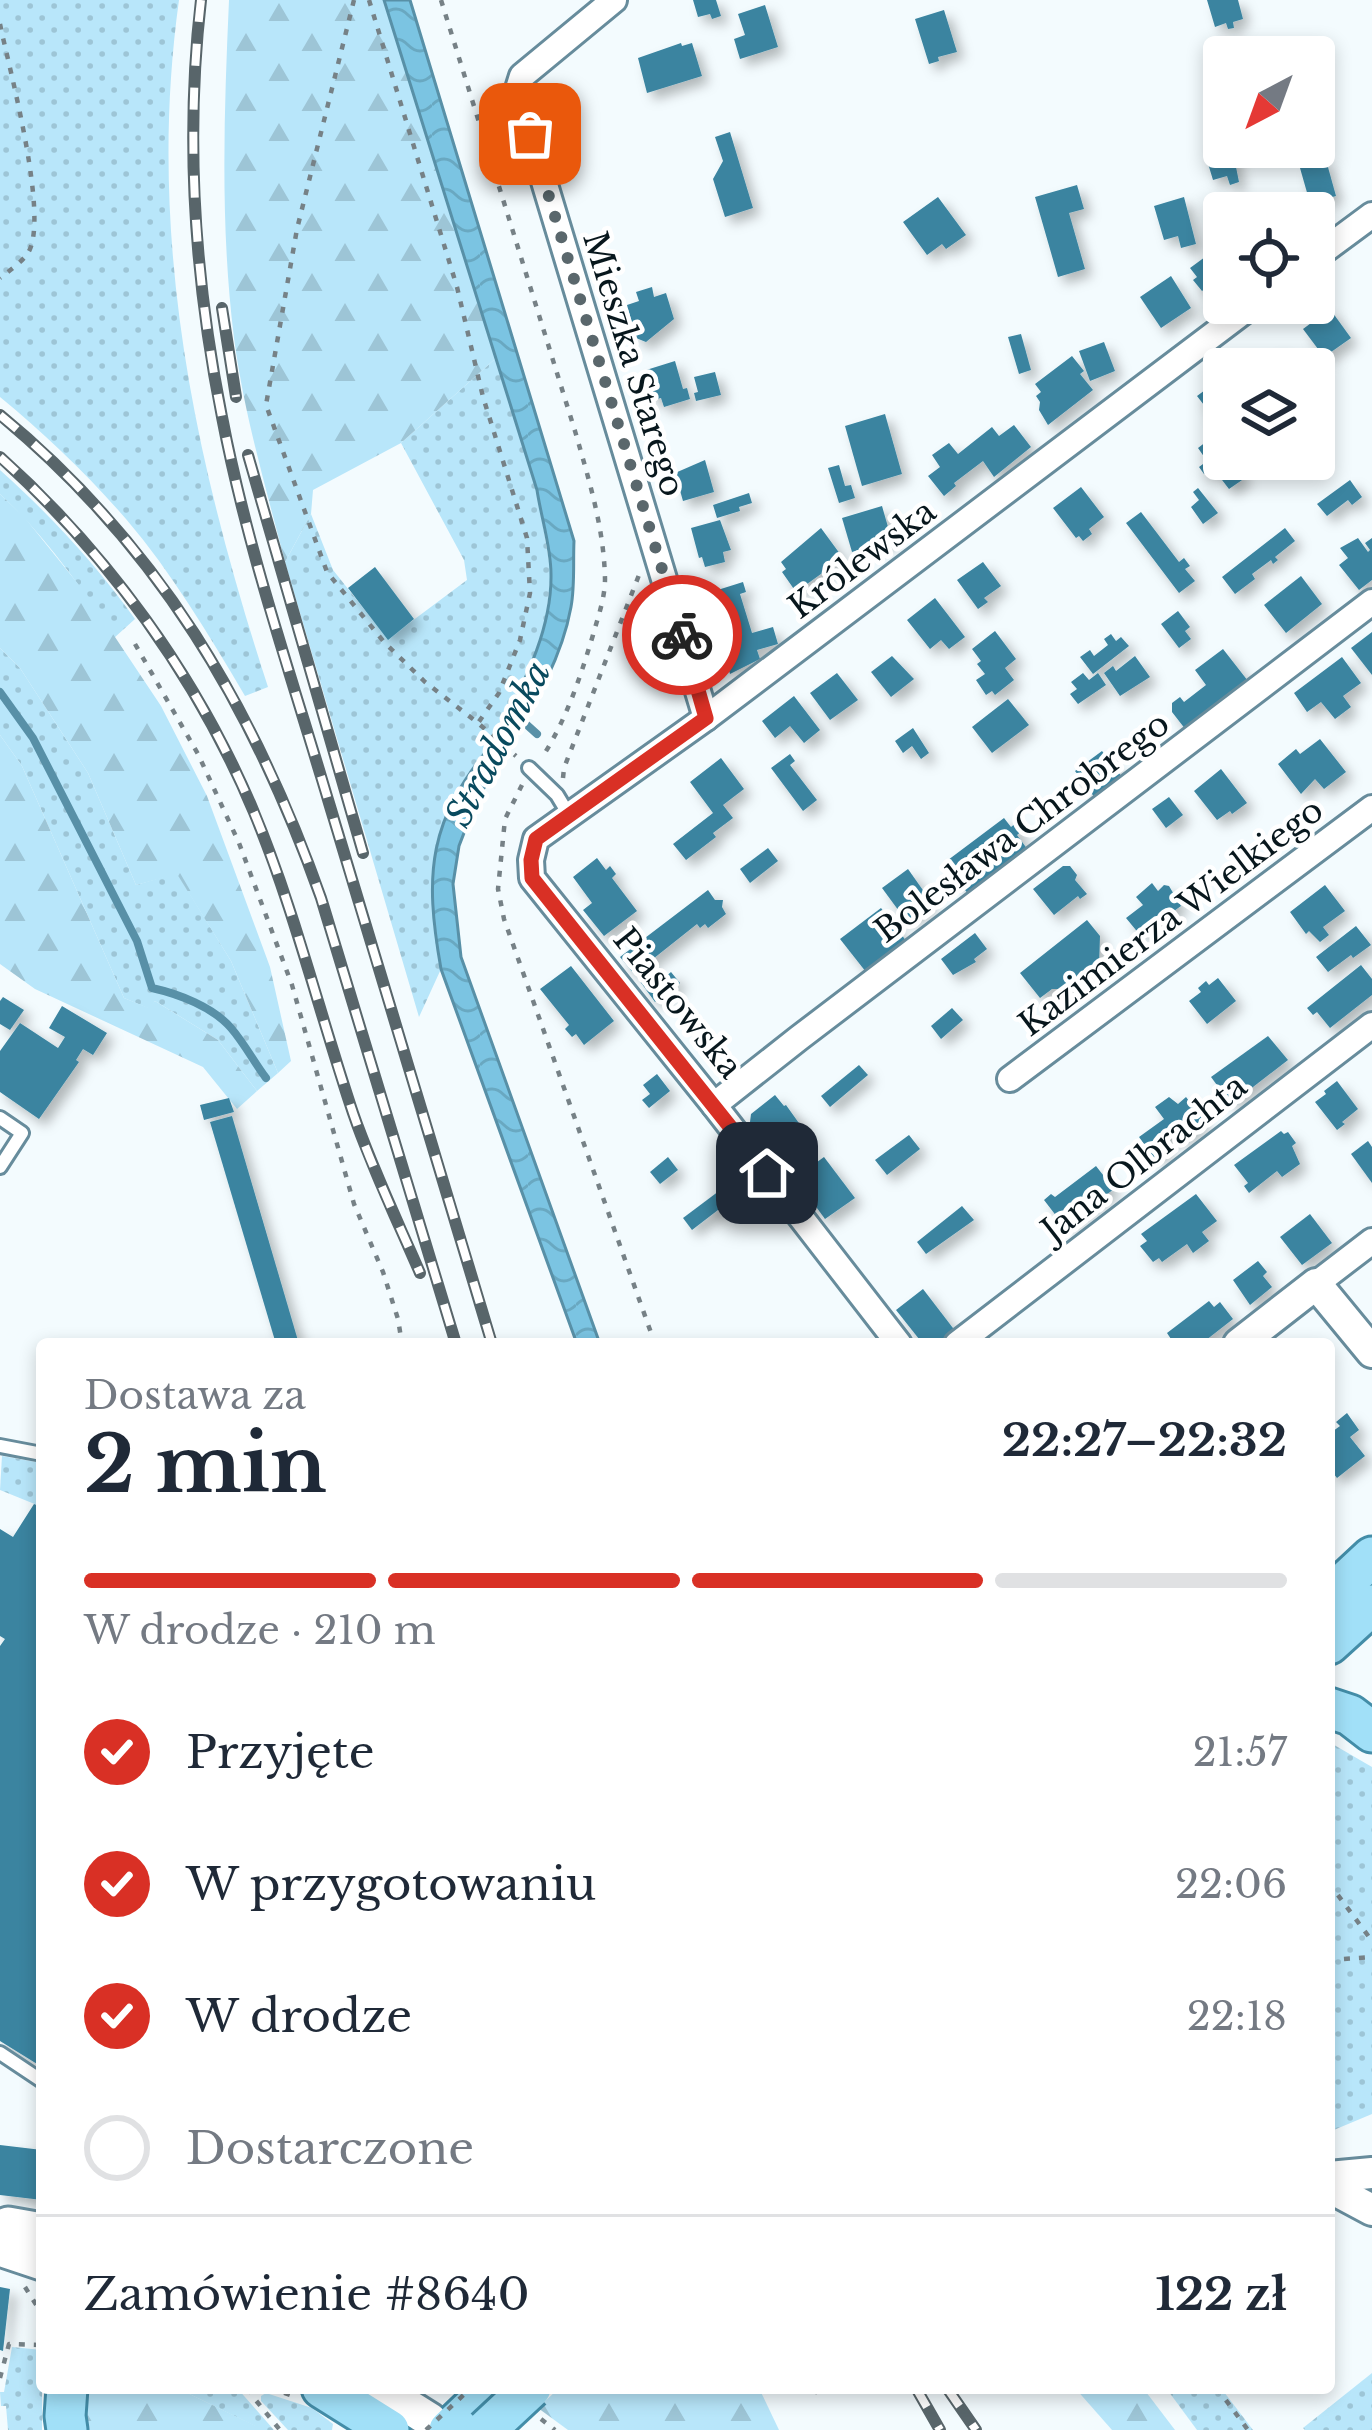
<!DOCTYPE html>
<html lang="pl">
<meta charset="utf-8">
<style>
:root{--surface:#fff;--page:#f2f2f3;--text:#1f2937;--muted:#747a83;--line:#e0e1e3;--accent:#d93025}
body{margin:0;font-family:"Libre Baskerville",serif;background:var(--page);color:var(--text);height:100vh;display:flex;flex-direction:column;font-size:45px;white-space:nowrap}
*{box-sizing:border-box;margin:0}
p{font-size:39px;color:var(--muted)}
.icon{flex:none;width:66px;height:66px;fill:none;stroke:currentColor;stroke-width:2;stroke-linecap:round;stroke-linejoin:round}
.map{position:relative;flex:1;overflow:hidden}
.details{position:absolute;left:36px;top:1338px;width:1299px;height:1056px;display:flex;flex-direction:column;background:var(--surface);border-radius:12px;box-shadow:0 6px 18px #0003}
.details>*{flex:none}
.needle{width:78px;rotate:221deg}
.controls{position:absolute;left:1203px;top:36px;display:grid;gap:24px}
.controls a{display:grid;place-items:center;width:132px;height:132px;border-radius:12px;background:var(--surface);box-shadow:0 6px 18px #0003;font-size:60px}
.pin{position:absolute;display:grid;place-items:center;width:102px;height:102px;color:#fff;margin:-51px;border-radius:24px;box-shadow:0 6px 18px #0006}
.courier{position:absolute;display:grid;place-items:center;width:120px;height:120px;margin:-60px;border:9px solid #d93025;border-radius:50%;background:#fff;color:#222;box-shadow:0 3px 15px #0007}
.headline em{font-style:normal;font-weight:700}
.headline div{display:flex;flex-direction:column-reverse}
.headline{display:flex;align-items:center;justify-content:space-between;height:204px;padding:0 48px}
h1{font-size:78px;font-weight:700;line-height:90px}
.bar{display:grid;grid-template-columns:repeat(4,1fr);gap:18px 12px;align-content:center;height:144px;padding:0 48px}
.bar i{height:15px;border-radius:9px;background:var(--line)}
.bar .active{background:var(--accent)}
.bar p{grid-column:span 4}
.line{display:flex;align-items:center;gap:30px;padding:0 48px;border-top:3px solid var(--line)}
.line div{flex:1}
ol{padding:0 48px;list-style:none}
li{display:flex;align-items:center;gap:36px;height:132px}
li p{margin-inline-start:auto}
li .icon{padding:12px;border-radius:50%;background:var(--accent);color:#fff;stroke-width:4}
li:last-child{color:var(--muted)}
li i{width:66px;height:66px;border:6px solid var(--line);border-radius:50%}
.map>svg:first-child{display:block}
</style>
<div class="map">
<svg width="1372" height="2430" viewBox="0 0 1372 2430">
<defs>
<pattern id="grass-dots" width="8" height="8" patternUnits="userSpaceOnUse" patternTransform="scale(3)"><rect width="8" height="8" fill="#b8e6fa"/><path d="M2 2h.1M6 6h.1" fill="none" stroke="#9dc5d6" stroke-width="1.8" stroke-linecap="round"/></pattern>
<pattern id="forest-firs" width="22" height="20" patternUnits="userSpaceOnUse" patternTransform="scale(3)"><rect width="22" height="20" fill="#b8e6fa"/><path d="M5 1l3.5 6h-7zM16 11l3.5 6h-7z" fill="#9dc5d6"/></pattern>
<pattern id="water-waves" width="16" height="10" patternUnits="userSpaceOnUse" patternTransform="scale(3)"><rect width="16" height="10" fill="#7bc4e2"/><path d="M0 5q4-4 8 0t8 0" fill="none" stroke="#69a8c1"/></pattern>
<filter id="shadow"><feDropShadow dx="7" dy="7" stdDeviation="6" flood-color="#0004"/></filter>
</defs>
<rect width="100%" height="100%" fill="#f3fbfe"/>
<g fill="url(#grass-dots)">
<path d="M 0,0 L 179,0 C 146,237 195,463 268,687 L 245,696 C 209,635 172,573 126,519 C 88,475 45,434 0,397 Z"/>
<polygon points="496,358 537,490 551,573 545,627 519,692 498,734 468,773 446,810 433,922 441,969 419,1017 285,562 311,514 333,570 388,639 467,580 464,560 401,443"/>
<path d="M 0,470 C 50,515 96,564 135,619 L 114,638 C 81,586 45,536 0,494 Z"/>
<polygon points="0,648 20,668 88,773 136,885 177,873 231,961 278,1073 257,1091 218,1040 155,1001 150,1009 124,998 22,766 0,735"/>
<polygon points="2,1456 42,1463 42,1507 0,1490"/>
<polygon points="1329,1742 1372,1767 1372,2114 1329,2132"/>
<polygon points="12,2347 42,2350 42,2430 8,2430 6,2406 1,2406 0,2392 4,2392"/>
<polygon points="1372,2373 1372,2430 1305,2430 1303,2428"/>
<polygon points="177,2388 237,2388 274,2430 255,2430 255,2426"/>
<polygon points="1166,2388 1221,2388 1253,2430 1197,2430"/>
<polygon points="266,2393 312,2408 333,2424 332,2430 288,2430 261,2401 261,2396"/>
</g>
<g fill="url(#forest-firs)">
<path d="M 229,0 L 384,0 L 496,358 L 401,443 L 313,490 L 311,514 L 285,562 C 266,488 244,414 234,338 C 220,226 224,113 229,0 Z"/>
<polygon points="0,494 25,518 87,595 161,706 207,796 270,967 291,1061 278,1073 231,961 177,874 136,885 88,773 20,668 0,648"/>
<polygon points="0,735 22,766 124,998 149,1008 155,1001 218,1040 257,1091 237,1109 203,1067 35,989 0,964"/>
<polygon points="81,2388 177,2388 256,2426 255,2430 81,2430"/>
<polygon points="559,2388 759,2388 779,2430 568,2430 538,2408"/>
<polygon points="1075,2388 1143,2388 1175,2430 1112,2430"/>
</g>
<g fill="url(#water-waves)" stroke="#5890a7" stroke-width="3">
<path d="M 384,0 L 410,0 L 574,541 C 573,562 575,586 571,607 C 562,657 536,702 509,744 L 498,734 C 523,684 552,631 551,574 C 551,547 541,517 537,490 Z"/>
<path d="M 493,743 L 504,753 L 476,802 L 459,846 L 453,884 L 461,957 L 600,1344 L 577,1344 L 441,969 C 424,873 428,820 493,743 Z"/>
</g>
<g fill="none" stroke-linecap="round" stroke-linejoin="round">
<g stroke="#5890a7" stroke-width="8">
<path d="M 0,692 L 33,738 L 137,941 L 152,988 C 179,994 213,1007 231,1028 C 244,1043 254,1062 266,1078"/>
<polyline points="517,716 537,734"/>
</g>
</g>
<g fill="#3a84a0" filter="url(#shadow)">
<polygon points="693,0 716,0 721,16 712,19 710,14 698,17"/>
<polygon points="1207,0 1238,0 1243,19 1233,22 1234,28 1228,29 1226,23 1215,27"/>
<polygon points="765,5 778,47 740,59 734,39 745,35 738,14"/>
<polygon points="944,10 957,52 938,57 939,61 929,64 915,19"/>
<polygon points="681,43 682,46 692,43 702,76 647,93 638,58"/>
<polygon points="1224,122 1224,147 1232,147 1239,182 1230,185 1227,176 1213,180 1206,157 1210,156 1206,141 1215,138 1211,126"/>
<polygon points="730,132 753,208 725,217 713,179 723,161 715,137"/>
<polygon points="1326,160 1336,196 1310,203 1300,168"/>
<polygon points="1077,185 1084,209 1069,213 1085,269 1058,277 1035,197"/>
<polygon points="938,197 966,235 946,249 942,244 927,255 903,222"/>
<polygon points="1184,197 1196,244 1181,248 1178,236 1164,240 1154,206"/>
<polygon points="1220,246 1224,251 1224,291 1214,299 1206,288 1202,291 1193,280 1197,277 1190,268"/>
<polygon points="1171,276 1191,308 1161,328 1140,297"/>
<polygon points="652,287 654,297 666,293 674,319 646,342 636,338 627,305 639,301 636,292"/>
<polygon points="1330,309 1351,338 1324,357 1303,329"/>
<polygon points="1021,334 1031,370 1019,374 1008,337"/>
<polygon points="1104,342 1115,371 1090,381 1079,351"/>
<polygon points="1278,348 1294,369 1259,369 1256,365"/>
<polygon points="1072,356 1084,371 1080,374 1093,390 1048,425 1039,410 1040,402 1036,396 1041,392 1035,384"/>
<polygon points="675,361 683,389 687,388 690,399 664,407 661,398 652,400 643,371"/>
<polygon points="715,372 721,395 696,401 694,393 698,392 694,377"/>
<polygon points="1224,376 1224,423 1221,426 1212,415 1208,417 1204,411 1207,409 1197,396"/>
<polygon points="885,414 902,474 862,486 845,426"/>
<polygon points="1014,425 1031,447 994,477 983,461 954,483 956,486 944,496 928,476 940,467 932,455 949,443 958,454 992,427 999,436"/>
<polygon points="1224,428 1224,459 1243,459 1236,465 1245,478 1229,489 1212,467 1204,474 1199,467 1207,461 1198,448"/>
<polygon points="705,460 714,492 683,501 675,473"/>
<polygon points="839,465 845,486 851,485 855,498 839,503 828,468"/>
<polygon points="1350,480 1362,497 1352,505 1348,500 1327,516 1317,504"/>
<polygon points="1081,487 1104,517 1089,529 1092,534 1083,541 1079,536 1076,538 1053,508"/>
<polygon points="1198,488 1218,513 1203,524 1191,507 1199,500 1193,492"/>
<polygon points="749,493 752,503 739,507 740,511 717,518 713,505"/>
<polygon points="882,506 892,541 852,552 842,518"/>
<polygon points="1141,512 1179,562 1184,558 1190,566 1185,569 1195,581 1179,593 1126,523"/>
<polygon points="720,520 731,550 723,552 725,562 705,567 702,557 699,558 691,528"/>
<polygon points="821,528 843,558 796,592 782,572 786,569 781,562"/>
<polygon points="1285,528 1295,541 1275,557 1278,560 1273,564 1271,560 1252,574 1255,579 1235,594 1222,577"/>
<polygon points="1358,538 1368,552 1370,550 1365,543 1372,538 1372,580 1359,590 1339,565 1348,558 1340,548"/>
<polygon points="983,562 1001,586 984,598 988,602 978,609 957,580"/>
<polygon points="375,567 414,619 388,640 348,588"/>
<polygon points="1301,576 1322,604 1286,633 1264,605"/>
<polygon points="743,582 746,592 740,594 752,633 773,627 778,644 757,650 760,659 730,674 705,594"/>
<polygon points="935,598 965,637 949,649 941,640 930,649 907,620"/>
<polygon points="1178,611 1190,627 1185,631 1191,639 1179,648 1161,624"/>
<polygon points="995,631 1016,659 1005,668 1014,680 995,695 992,691 986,695 976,680 985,674 977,664 981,661 972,649"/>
<polygon points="1372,632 1372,675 1351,648"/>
<polygon points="1111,634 1116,641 1121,637 1129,646 1093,674 1080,657 1090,650 1094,656 1108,645 1104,639"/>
<polygon points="1223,649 1248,681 1186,730 1172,712 1172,703 1180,697 1184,702 1206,685 1195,670"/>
<polygon points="892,656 914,679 891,697 871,672"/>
<polygon points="1135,656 1150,677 1120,696 1104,673 1113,666 1116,671"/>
<polygon points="1342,657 1361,683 1343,696 1351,707 1335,719 1321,702 1307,712 1294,693"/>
<polygon points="837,673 858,700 830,720 810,693"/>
<polygon points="1083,673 1089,680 1098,673 1106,685 1078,704 1070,694 1077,689 1071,682"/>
<polygon points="794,696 820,730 804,743 790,726 775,738 762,721"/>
<polygon points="1008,699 1029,725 992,753 972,727"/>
<polygon points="913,728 929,753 921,759 912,746 903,753 895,741"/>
<polygon points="1320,739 1346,772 1324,789 1315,779 1301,794 1278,764 1296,749 1300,754"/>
<polygon points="1102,751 1122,777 1095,798 1075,771"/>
<polygon points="790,754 795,761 790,765 817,800 803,811 771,768"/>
<polygon points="721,758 744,789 723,805 733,818 713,833 716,837 686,860 673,844 713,813 690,782"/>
<polygon points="1221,769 1247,803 1232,814 1230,811 1217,820 1194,791"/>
<polygon points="1169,797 1183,815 1166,828 1152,809"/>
<polygon points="1004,818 1011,827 1016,823 1022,831 1017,835 1028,850 969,895 944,863"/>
<polygon points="768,848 778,861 750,883 740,869"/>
<polygon points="597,858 606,870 610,866 616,874 612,878 637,911 604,936 583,910 592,903 573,877"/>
<polygon points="1063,866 1070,866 1077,875 1075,880 1087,894 1080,899 1078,896 1054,915 1033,889"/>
<polygon points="908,869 932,903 907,922 882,888"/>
<polygon points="1152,883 1158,891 1164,885 1169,886 1181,906 1140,935 1126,918 1143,905 1136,897"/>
<polygon points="1325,885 1345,911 1323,927 1329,935 1320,942 1309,931 1306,934 1290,912"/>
<polygon points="708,890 715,900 723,900 722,907 726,914 708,928 705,924 700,928 697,924 634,974 620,957"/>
<polygon points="881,908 907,942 866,972 840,939"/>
<polygon points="1087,920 1100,936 1099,965 1070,989 1052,989 1040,998 1020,973"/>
<polygon points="1356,926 1371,945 1353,958 1351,955 1328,972 1316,957"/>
<polygon points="975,933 987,949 974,959 976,962 953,975 941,959"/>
<polygon points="1361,965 1372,979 1372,995 1330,1028 1317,1012 1313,1015 1307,1008"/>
<polygon points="571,966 614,1021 584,1045 576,1034 572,1037 565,1029 569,1025 540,989"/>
<polygon points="650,972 658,983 671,972 680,983 655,1002 639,980"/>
<polygon points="1218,978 1236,1001 1207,1024 1189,1001 1201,992 1198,988 1206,981 1209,985"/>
<polygon points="3,997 24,1010 10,1030 0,1024 0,1001"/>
<polygon points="62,1006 107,1033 93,1055 83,1049 76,1060 79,1062 39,1119 0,1092 0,1051 20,1023 58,1048 65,1037 49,1028"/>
<polygon points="952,1008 963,1020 941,1039 931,1026"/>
<polygon points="1268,1036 1288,1060 1231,1104 1211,1077"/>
<polygon points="859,1065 868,1075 830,1107 821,1096"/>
<polygon points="657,1074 670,1091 649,1108 642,1100 650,1094 643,1085"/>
<polygon points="1337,1081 1358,1109 1342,1122 1345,1124 1337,1130 1315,1102 1326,1094 1324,1091"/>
<polygon points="775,1095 784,1106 786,1105 801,1126 772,1149 750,1122 751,1114"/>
<polygon points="1169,1097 1178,1104 1186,1097 1205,1122 1181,1140 1175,1135 1164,1143 1168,1149 1155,1159 1139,1137 1164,1119 1155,1107"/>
<polygon points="229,1098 234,1112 204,1120 200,1105"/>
<polygon points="232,1116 299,1344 276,1344 210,1122"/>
<polygon points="1281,1131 1284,1134 1288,1132 1296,1143 1292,1146 1300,1164 1282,1177 1277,1171 1249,1193 1244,1186 1248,1183 1234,1165"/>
<polygon points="909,1135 920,1149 887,1175 875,1160"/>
<polygon points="1368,1141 1372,1147 1372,1183 1351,1154"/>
<polygon points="668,1157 678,1170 660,1184 650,1172"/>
<polygon points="824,1157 855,1198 825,1219 795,1178"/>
<polygon points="1096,1166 1114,1189 1064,1226 1044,1200 1051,1194 1055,1197"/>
<polygon points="723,1188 731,1200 692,1230 683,1218"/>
<polygon points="1196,1194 1217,1221 1202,1232 1209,1241 1193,1253 1187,1244 1162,1262 1159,1258 1153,1262 1140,1246 1147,1241 1141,1234"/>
<polygon points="962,1206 974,1220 926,1254 917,1242"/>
<polygon points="1310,1214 1332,1243 1302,1265 1280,1237"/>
<polygon points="1258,1261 1267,1272 1263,1276 1272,1287 1250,1305 1233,1280"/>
<polygon points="923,1289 956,1332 941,1344 923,1344 896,1310"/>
<polygon points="1209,1301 1214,1307 1220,1302 1233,1319 1201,1344 1165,1344 1171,1339 1167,1333"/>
<polygon points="1347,1413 1359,1430 1350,1437 1365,1456 1337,1478 1329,1468 1329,1434 1340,1426 1336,1422"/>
<polygon points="34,1504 42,1507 42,2067 0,2041 0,1646 5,1639 0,1636 0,1529 13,1537"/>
<polygon points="0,2145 42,2150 42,2200 0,2195"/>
<polygon points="0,2287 10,2289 3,2351 0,2350"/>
</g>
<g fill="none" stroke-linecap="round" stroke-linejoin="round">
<defs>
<g id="service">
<polyline points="529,768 557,795 569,815"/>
<polyline points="0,1118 22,1133 0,1167"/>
<polyline points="0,1446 42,1454"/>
<polyline points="0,2053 42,2081"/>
</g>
<g id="minor">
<polyline points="614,0 522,76 517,92 706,718"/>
<polyline points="1314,258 1372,215"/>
<polyline points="1010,1079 1372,808"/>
<polyline points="714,1105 799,1038 1372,602"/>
<polyline points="1316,1284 1372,1241"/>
<polyline points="899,1344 714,1105 532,878 531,860 536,839 706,718 1255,303"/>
<polyline points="957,1344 1372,1025"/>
</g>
<g id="tertiary">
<polyline points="1239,1344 1316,1284 1372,1352"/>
<polyline points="1329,2177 1372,2173"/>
<polyline points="1329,2187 1372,2210"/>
</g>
<g id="secondary">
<polyline points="0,2228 8,2224 42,2230"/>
<polyline points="0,2249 42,2263"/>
<polyline points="379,2388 430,2420"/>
</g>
<g id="primary">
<polyline points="1329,1597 1372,1557"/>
<polyline points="1329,1644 1372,1605"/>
<polyline points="1329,1708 1350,1715 1372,1732"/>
<polyline points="322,2388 389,2430"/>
<polyline points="67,2430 65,2416 67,2388"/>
<polyline points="449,2430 493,2388"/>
</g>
</defs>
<use href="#service" stroke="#678c9c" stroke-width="18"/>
<use href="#minor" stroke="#678c9c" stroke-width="30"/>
<use href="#tertiary" stroke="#678c9c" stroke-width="36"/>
<use href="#secondary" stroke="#678c9c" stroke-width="39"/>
<use href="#primary" stroke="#438da8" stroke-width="45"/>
<g stroke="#768186" stroke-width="4.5" stroke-dasharray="6 9" stroke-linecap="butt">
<polyline points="354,0 297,229 266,405 327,572 384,642 425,682 478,723 516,756"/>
<polyline points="369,0 457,287 483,397 527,538 530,593 520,640 499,693 478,723"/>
<path d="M 441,0 L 575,431 C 589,480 604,528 605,579 C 605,598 598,617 593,635 C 580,678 567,718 543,756"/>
<path d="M 0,24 C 9,68 50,218 28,253 C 22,262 8,272 0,278"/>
<polyline points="135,644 198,754 239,843 292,985 354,1204 383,1272 398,1319 402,1344"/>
<polyline points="563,778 564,768 639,575"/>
<polyline points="522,785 505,819 498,889 504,919 655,1344"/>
<polyline points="1329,1883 1372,1941"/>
<polyline points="1329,1960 1372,1957"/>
<polyline points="25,2287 42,2314"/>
<polyline points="0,2378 9,2344 42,2345"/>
<polyline points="249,2388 254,2398 280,2430"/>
<polyline points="270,2388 293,2396"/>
<polyline points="816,2388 818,2394"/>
<polyline points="1217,2388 1248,2430"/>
<polyline points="541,2419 555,2430"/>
</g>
<use href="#service" stroke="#fff" stroke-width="12"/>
<use href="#minor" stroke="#fff" stroke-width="24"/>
<use href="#tertiary" stroke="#fff" stroke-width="30"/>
<use href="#secondary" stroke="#fff" stroke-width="33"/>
<use href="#primary" stroke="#a1e0f8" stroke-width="39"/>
<defs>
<g id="rail">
<path d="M 201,0 C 185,138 195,281 222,417 C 247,548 291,675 329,803 C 383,983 438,1164 492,1344"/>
<polyline points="222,308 236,397"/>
<path d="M 0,415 C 159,546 253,707 321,898 L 456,1344"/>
<polyline points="248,455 363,853"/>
<path d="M 0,457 C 108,554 197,677 253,810 C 294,908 319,1012 353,1113 C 372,1168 397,1220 420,1273"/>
<polyline points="916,2388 940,2430"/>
<polyline points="947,2388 976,2430"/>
</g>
</defs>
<use href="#rail" stroke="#58656a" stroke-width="12"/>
<use href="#rail" stroke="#fff" stroke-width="8" stroke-dasharray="22" stroke-linecap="butt"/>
<defs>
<polyline id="primary-bridge" points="486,2430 531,2388"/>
</defs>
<use href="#primary-bridge" stroke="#438da8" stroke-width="45" stroke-linecap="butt"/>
<polyline stroke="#768186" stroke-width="4.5" stroke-dasharray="6 9" stroke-linecap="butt" points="426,2430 471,2388"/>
<use href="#primary-bridge" stroke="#a1e0f8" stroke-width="39"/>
</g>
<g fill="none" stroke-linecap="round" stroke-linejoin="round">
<polyline stroke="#5a676c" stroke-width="12" stroke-dasharray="0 21.6" points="530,134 682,635"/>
<polyline stroke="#d93025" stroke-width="15" points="682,635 706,718 536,839 531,860 532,878 767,1173"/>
</g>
<g text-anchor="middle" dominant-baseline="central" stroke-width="9" stroke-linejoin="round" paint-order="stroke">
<g font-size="33" fill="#08171d" stroke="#fff">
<text transform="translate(634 364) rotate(73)">Mieszka Starego</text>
<text transform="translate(862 559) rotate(-37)">Królewska</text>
<text transform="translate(1022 827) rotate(-37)">Bolesława Chrobrego</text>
<text transform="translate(1171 917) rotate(-37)">Kazimierza Wielkiego</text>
<text transform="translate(678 1003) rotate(51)">Piastowska</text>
<text transform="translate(1144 1158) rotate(-38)">Jana Olbrachta</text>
</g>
<g font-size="36" font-style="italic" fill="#094a5e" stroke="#fff">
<text transform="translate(498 744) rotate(-62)">Stradomka</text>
</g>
</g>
</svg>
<div class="controls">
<a><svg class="needle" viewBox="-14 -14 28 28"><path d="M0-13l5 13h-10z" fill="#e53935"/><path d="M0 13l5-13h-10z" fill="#747a83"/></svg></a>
<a><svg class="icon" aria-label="locate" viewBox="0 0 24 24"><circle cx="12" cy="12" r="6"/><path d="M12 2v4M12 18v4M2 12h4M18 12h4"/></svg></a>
<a><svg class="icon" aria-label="layers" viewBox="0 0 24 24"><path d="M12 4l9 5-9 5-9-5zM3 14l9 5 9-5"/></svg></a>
</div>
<div class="pin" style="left:530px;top:134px;background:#ea580c"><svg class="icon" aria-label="bag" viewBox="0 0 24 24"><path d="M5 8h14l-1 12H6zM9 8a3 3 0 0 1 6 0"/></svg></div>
<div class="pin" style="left:767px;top:1173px;background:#1f2937"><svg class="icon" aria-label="home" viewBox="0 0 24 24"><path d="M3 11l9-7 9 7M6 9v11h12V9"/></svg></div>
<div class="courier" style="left:682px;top:635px"><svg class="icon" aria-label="bike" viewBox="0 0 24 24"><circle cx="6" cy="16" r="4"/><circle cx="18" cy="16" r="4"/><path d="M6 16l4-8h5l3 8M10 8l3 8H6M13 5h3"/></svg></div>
<section class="details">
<div class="headline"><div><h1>2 min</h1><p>Dostawa za</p></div><em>22:27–22:32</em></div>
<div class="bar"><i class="active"></i><i class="active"></i><i class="active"></i><i></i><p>W drodze · 210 m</p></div>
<ol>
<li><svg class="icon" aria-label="check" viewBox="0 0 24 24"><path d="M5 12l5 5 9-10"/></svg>Przyjęte<p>21:57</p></li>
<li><svg class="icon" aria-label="check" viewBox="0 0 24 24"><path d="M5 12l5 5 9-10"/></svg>W przygotowaniu<p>22:06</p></li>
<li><svg class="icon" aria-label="check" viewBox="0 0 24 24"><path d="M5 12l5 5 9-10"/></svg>W drodze<p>22:18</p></li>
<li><i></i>Dostarczone</li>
</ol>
<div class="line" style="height:156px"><div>Zamówienie #8640</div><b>122 zł</b></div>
</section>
</div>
